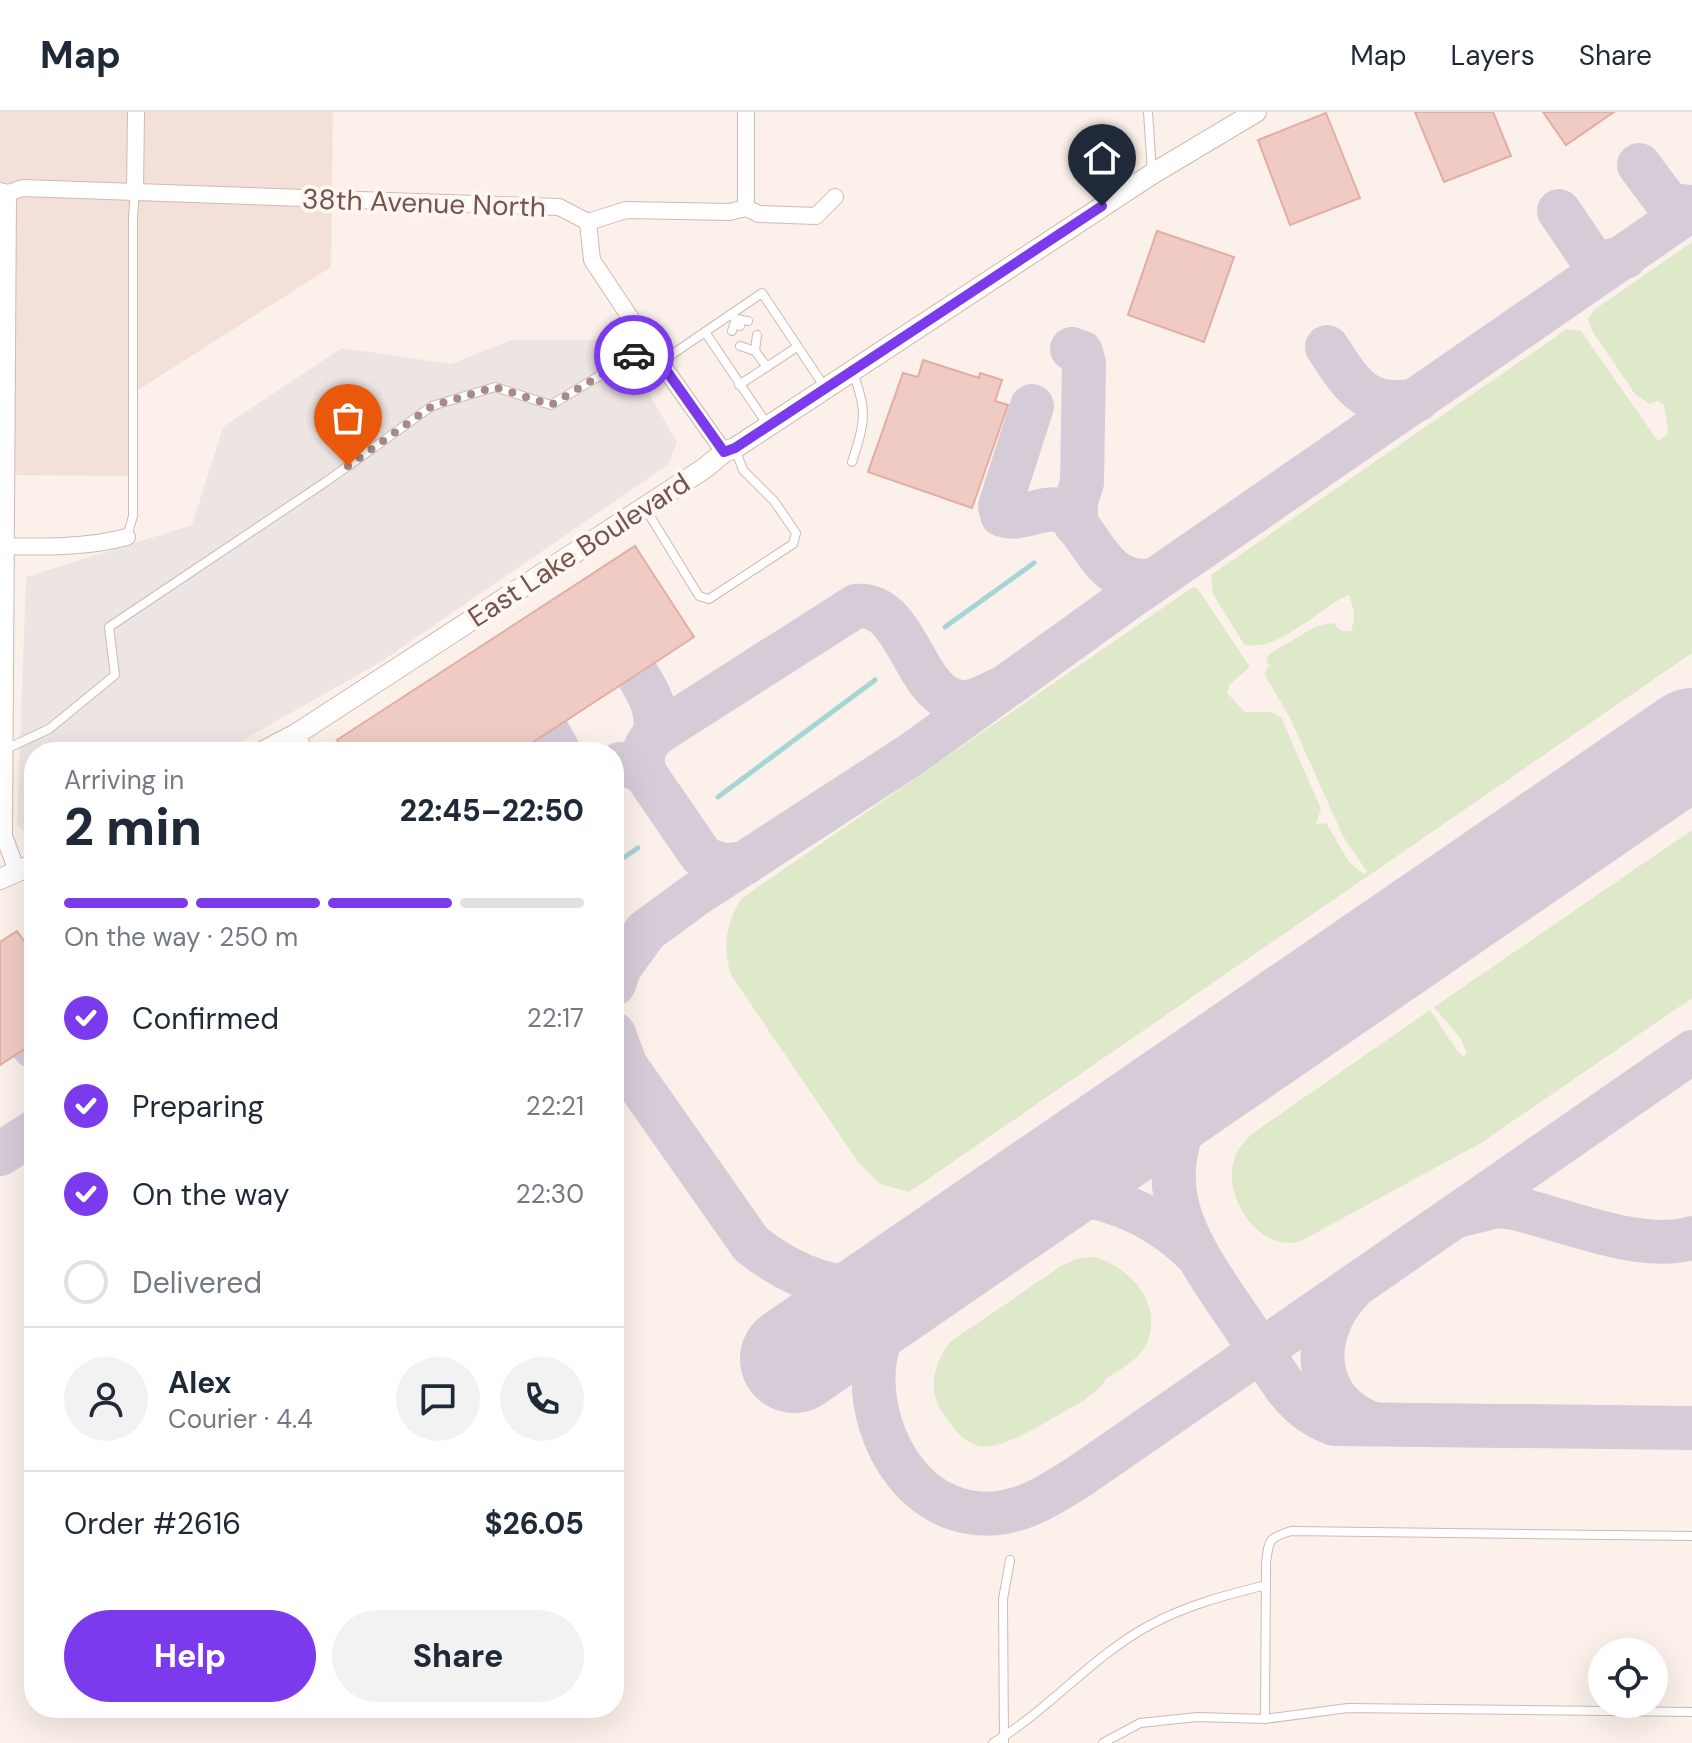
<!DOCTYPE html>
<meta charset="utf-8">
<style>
:root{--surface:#fff;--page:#f2f2f3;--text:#1f2937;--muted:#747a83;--line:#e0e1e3;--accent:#7c3aed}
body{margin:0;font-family:"DM Sans",sans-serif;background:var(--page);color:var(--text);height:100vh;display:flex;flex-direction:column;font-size:30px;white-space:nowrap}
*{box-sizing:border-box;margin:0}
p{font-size:26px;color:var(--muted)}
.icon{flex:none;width:44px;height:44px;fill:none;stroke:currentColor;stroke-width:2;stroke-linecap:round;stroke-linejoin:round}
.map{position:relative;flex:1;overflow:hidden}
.panel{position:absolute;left:24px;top:630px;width:600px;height:976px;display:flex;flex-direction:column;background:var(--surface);border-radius:32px;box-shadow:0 8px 32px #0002}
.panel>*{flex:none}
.tools{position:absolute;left:1588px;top:1526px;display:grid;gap:16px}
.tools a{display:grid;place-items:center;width:80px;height:80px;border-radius:50%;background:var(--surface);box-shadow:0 8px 32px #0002;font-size:40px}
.pin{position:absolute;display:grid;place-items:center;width:68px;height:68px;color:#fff;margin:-82px -34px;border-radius:50% 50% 50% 0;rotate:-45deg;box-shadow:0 0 8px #0007}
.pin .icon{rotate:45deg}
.courier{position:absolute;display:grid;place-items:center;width:80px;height:80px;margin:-40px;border:6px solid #7c3aed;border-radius:50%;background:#fff;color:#222;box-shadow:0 2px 10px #0007}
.headline em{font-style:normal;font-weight:800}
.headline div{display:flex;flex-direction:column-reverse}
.headline{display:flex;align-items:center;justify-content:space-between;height:136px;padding:0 40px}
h1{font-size:52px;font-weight:800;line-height:60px}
.bar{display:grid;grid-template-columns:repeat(4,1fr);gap:12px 8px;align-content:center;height:96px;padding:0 40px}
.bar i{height:10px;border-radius:6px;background:var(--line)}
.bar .selected{background:var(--accent)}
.bar p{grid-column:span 4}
.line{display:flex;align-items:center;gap:20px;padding:0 40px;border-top:2px solid var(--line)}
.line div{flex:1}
.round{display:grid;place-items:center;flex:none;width:84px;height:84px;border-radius:42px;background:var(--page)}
ol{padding:0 40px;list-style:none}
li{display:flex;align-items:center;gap:24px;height:88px}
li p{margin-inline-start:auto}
li .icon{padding:8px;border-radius:50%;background:var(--accent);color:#fff;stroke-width:4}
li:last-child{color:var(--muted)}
li i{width:44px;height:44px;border:4px solid var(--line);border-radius:50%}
.cta{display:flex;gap:16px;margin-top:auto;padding:16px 40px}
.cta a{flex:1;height:92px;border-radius:48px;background:var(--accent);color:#fff;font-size:32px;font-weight:800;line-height:92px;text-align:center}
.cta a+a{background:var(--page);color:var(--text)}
header{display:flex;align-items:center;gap:48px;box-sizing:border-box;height:112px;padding:0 40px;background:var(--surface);border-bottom:2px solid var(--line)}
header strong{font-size:38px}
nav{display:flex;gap:44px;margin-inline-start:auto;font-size:28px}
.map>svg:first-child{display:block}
</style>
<header>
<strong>Map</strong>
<nav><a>Map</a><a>Layers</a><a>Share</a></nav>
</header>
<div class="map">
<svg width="1692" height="1631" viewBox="0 0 1692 1631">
<rect width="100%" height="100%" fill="#fcf1ea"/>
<polygon fill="#f3e1d9" points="0,0 333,0 331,155 135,280 137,364 0,363"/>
<polygon fill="#ede5e3" points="511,228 618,228 677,330 668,353 379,551 222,640 34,640 34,725 17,714 26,465 192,413 223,315 342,236 451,252"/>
<g fill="#dde9c9">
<path d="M 1692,130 L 1692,541 L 909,1080 L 880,1072 L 858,1050 L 731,863 C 722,835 726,810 742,786 L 1193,475 L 1198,477 L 1250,555 L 1230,572 L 1227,581 L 1245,600 L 1271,600 L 1281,605 L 1321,697 L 1316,712 L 1326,711 L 1349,750 L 1364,762 L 1367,760 L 1343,724 L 1289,604 L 1264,562 L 1269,554 L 1266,546 L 1272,540 L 1317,514 L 1333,511 L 1342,519 L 1351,519 C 1356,506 1354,496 1349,483 C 1321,494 1276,543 1244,532 L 1213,482 L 1211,463 L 1567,217 L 1581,219 L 1658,329 L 1668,322 L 1668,318 L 1664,293 L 1658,289 L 1650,292 L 1635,282 L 1591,217 L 1588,207 L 1594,198 Z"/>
<path d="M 1692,718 L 1692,886 L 1481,1031 L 1299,1130 C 1259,1139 1225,1088 1233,1051 C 1236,1038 1244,1030 1253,1021 L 1430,898 L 1458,940 L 1463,944 L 1467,942 L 1461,927 L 1434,895 Z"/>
<path d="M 1094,1145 C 1130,1154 1165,1194 1146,1233 C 1141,1245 1121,1258 1110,1264 C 1102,1269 1108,1266 1103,1272 C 1097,1279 1083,1290 1074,1294 C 1054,1305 1003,1339 980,1334 C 962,1331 950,1312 941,1298 C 927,1275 935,1250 950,1230 L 1061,1154 L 1076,1147 Z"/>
</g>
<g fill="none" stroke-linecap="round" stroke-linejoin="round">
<g stroke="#a6d6d3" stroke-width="5">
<polyline points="945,515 1034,451"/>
<polyline points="718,685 875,568"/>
<polyline points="614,752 638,736"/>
</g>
<g stroke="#d6ccd8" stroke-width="44">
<polyline points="1639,53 1669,93 1692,95"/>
<polyline points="1559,99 1590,145 1605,150 1625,145"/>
<path d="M 1327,235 C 1352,273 1365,298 1417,288"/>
<polyline points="1072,237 1081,240 1084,251 1082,371 1076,389 1076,413"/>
<path d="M 1032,294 L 1000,394 L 1002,403 C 1023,410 1042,392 1065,399 C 1095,428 1104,476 1154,468"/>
<path d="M 637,562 C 650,583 658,597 655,623"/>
<polyline points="548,620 559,640"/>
<path d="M 620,652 L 639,657 L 646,663 L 701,743 C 715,754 728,754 745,751"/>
<path d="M 646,663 C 639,646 644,632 657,621 L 856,494 C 910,489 913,588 962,590 C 975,591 987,583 998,578"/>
<polyline points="614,872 620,855 646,819 695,783 912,642 1130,485 1692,97"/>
<path d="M 614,922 L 626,954 L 751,1132 C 797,1169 837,1179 895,1178"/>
<polyline points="32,932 34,935"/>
<path d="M 1240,941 C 1218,963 1196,985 1184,1014 C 1154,1084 1194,1140 1231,1195 C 1250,1223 1268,1250 1287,1277 C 1301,1294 1313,1304 1334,1312 L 1692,1316"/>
<polyline points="0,1042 34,1020"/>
<path d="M 1042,1077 C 1101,1081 1152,1099 1194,1140"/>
<path d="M 1460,1103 L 1497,1094 L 1514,1096 C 1566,1108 1641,1141 1692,1126"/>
<path d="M 901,1174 C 889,1200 877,1226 874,1255 C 868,1329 921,1415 1005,1400 C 1032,1395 1054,1380 1077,1366 L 1692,940"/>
<path d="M 1351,1178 C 1309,1221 1311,1290 1373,1312"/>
</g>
<polyline stroke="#d6ccd8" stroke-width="108" points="794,1247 1692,630"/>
</g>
<g fill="#f0cbc3" stroke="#e2aea4" stroke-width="2">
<polygon points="1415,0 1493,0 1511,44 1444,70"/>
<polygon points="1543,0 1614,0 1566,33"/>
<polygon points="1326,1 1360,86 1290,113 1258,28"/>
<polygon points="1157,119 1234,145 1204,230 1128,203"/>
<polygon points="923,248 979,266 980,261 1002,268 995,289 1008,293 972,396 868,360 903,261 918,265"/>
<polygon points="635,434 694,525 518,640 345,640 337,628"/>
<polygon points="17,819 34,843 34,931 0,953 0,830"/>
</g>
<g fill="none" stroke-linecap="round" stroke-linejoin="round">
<defs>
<g id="service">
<polyline points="1148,0 1152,61"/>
<polyline points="732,202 740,214"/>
<polyline points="736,207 748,209"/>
<polyline points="732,219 736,207"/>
<polyline points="705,220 767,312"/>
<polyline points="740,234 755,239 767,255"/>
<polyline points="755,239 757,223"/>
<polyline points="661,250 762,181 824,274"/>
<polyline points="739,273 797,235"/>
<path d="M 852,350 C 865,310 868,298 852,259"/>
<polyline points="645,396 699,484 709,487 793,432 796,421 774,389 743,358 735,337"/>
<polyline points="127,425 133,404 133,105 135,80"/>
<polyline points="299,621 311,640"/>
<polyline points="6,637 49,617 115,563 109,515 327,369 432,294 495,275 551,293 649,234"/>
<path d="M 1265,1607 L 1266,1451 C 1269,1428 1268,1426 1291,1419 L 1692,1424"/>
<path d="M 993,1631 C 1049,1598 1092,1544 1150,1513 C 1187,1493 1226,1483 1266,1473"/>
<polyline points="1004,1631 1003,1487 1010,1448"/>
<polyline points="1103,1631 1140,1611 1197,1605 1265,1607 1348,1596 1692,1600"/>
</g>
<g id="minor">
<polyline points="746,0 746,96"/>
<polyline points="0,79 8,81 23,76 559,95 588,110 626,98 729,100 746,96 759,102 816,104 835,85"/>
<polyline points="135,80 136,0"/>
<polyline points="8,81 4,724 17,759"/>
<polyline points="588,110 592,148 649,234 724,340"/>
<path d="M 0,434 C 42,435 86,436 127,425"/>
</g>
<g id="tertiary">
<polyline points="262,640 298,621 705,356 724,340 735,336 1152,62 1256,0"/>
<polyline points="0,767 34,752"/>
</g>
</defs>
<use href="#service" stroke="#d0b9b2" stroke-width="10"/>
<use href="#minor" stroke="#d0b9b2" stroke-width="18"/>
<use href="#tertiary" stroke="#d0b9b2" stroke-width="22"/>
<use href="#service" stroke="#fff" stroke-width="8"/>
<use href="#minor" stroke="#fff" stroke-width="16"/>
<use href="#tertiary" stroke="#fff" stroke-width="20"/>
</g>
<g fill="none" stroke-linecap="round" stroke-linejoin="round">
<polyline stroke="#a58a85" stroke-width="8" stroke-dasharray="0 14.4" points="348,354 432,294 495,275 551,293 634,243"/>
<polyline stroke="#7c3aed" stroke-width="10" points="634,243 649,234 724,340 735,336 1102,94"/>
</g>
<g text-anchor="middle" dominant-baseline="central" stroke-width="8" stroke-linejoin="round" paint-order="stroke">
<g font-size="28" fill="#76534e" stroke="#fef6f1">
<text transform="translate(424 91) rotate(2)">38th Avenue North</text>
<text transform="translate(579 438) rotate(-33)">East Lake Boulevard</text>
</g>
</g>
</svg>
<div class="tools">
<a><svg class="icon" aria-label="locate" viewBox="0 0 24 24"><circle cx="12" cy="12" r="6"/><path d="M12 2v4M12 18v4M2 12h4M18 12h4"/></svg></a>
</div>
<div class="pin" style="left:348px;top:354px;background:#ea580c"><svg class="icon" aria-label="bag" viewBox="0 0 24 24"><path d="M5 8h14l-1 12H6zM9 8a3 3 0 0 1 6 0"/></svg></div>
<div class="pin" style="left:1102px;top:94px;background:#1f2937"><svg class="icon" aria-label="home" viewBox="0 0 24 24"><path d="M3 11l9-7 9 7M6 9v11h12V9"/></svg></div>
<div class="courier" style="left:634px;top:243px"><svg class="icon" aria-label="car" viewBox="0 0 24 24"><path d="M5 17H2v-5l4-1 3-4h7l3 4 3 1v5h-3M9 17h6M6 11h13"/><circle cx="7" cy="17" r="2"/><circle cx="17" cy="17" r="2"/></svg></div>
<section class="panel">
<div class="headline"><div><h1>2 min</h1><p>Arriving in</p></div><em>22:45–22:50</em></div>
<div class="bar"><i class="selected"></i><i class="selected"></i><i class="selected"></i><i></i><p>On the way · 250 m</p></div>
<ol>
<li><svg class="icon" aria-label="check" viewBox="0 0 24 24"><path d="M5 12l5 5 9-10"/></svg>Confirmed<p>22:17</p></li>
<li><svg class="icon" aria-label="check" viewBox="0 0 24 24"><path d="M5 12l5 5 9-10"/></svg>Preparing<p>22:21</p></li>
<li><svg class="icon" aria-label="check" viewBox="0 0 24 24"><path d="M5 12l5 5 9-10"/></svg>On the way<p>22:30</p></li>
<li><i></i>Delivered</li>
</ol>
<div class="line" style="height:144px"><a class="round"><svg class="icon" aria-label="person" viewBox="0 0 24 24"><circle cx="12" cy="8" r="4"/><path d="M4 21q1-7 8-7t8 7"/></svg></a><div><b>Alex</b><p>Courier · 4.4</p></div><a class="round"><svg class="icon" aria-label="chat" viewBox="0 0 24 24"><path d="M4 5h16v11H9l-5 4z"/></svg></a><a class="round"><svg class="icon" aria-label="phone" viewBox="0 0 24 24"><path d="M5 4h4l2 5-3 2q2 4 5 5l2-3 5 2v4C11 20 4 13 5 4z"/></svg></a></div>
<div class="line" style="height:104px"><div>Order #2616</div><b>$26.05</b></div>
<div class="cta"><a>Help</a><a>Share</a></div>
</section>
</div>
